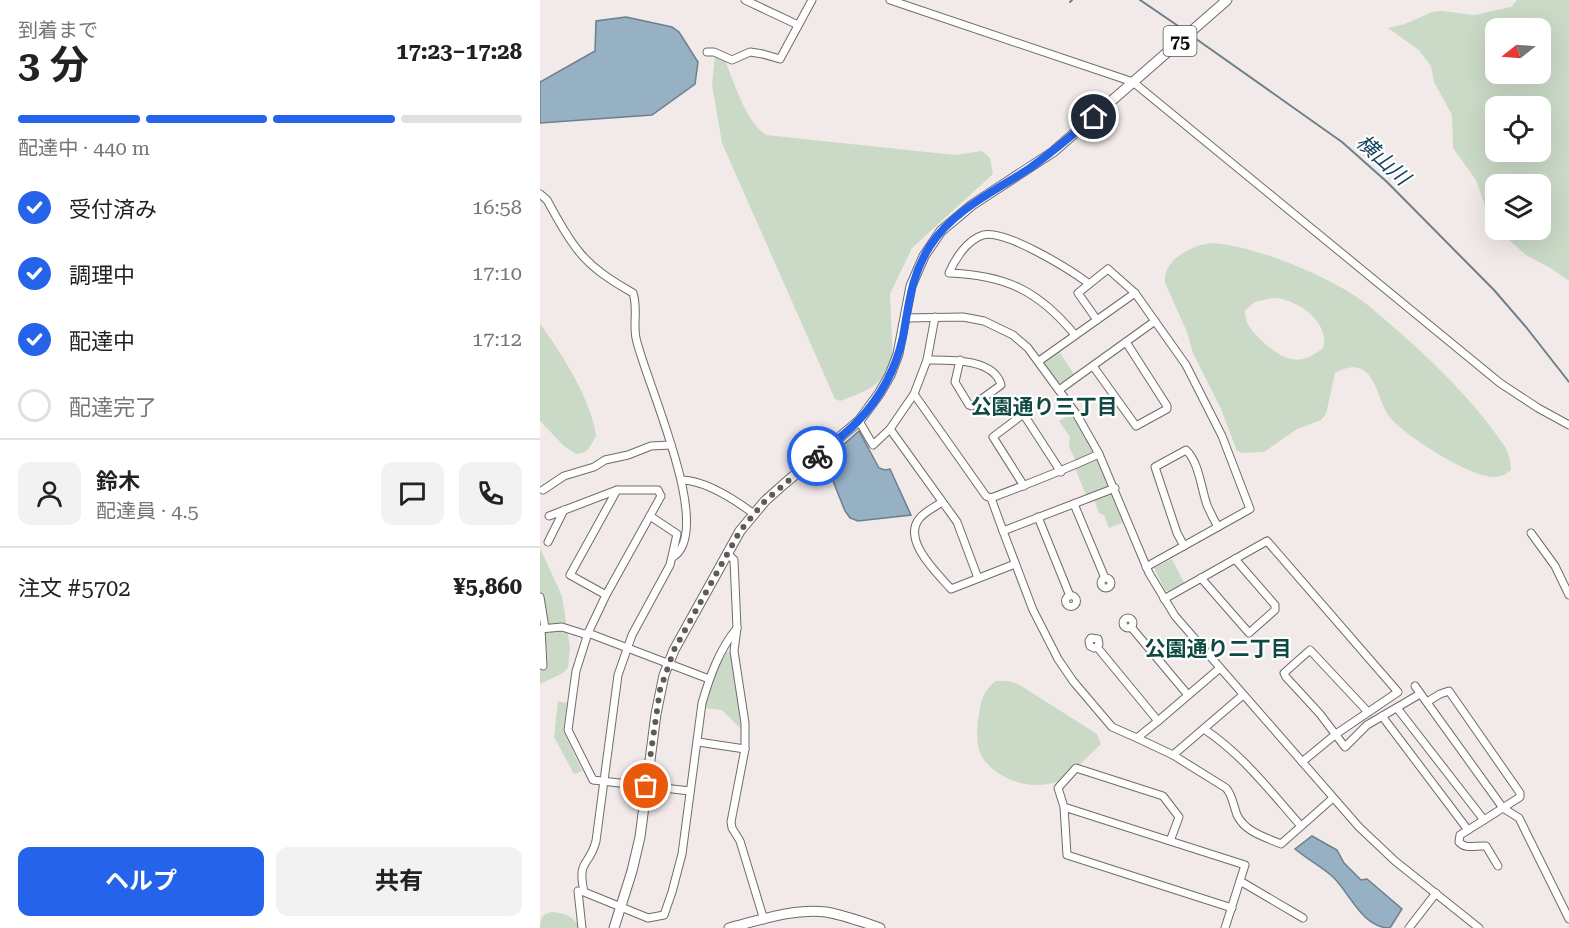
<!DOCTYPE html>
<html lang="ja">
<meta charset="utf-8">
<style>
:root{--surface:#fff;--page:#f2f2f2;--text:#222;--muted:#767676;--line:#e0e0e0;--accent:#2563eb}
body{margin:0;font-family:"Roboto Serif","Noto Sans JP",serif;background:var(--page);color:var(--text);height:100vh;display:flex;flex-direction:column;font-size:22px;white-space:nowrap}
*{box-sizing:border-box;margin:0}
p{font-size:20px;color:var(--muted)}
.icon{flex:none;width:33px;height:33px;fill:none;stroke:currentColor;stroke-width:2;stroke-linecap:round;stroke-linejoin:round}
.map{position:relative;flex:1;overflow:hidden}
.drawer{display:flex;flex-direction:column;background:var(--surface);width:540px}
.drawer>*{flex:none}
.needle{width:39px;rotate:253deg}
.buttons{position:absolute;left:945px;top:18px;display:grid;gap:12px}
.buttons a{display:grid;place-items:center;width:66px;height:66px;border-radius:12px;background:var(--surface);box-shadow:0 6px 24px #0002;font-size:30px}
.pin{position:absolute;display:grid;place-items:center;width:51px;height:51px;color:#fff;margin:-26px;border:3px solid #fff;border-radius:50%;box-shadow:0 2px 6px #0007}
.courier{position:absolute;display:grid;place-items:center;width:60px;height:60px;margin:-30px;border:4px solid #2563eb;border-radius:50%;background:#fff;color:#222;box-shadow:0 2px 8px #0007}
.head em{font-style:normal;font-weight:700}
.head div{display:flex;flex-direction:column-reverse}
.head{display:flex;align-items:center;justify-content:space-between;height:102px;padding:0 18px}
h1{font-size:39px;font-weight:700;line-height:45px}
.bar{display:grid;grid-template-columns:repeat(4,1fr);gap:9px 6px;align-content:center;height:72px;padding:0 18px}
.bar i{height:8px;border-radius:4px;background:var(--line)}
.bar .current{background:var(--accent)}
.bar p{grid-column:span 4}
.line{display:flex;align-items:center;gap:15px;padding:0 18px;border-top:2px solid var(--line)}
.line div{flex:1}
.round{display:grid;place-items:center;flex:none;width:63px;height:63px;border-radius:12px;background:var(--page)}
ol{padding:0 18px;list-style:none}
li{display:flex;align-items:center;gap:18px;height:66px}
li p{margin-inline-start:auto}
li .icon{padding:6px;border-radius:50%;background:var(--accent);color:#fff;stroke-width:4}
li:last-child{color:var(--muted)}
li i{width:33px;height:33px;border:3px solid var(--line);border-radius:50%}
.cta{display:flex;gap:12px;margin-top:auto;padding:12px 18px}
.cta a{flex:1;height:69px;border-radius:12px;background:var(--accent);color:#fff;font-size:24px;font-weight:700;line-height:69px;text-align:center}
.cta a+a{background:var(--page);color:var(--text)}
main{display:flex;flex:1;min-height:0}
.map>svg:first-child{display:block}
</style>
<main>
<section class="drawer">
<div class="head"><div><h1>3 分</h1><p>到着まで</p></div><em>17:23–17:28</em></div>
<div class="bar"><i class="current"></i><i class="current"></i><i class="current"></i><i></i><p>配達中 · 440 m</p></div>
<ol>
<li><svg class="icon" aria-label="check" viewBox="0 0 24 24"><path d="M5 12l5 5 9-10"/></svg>受付済み<p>16:58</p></li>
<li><svg class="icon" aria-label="check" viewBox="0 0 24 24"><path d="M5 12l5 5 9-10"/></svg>調理中<p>17:10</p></li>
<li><svg class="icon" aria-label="check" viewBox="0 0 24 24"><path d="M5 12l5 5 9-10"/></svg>配達中<p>17:12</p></li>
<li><i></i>配達完了</li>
</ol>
<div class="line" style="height:108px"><a class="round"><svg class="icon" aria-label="person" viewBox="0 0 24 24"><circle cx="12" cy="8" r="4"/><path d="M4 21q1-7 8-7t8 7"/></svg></a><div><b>鈴木</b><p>配達員 · 4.5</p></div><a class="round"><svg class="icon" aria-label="chat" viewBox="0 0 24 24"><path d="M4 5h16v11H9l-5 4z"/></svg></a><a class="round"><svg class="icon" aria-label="phone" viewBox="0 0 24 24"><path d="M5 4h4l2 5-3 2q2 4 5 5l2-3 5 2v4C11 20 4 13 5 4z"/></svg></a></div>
<div class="line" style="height:78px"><div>注文 #5702</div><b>¥5,860</b></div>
<div class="cta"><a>ヘルプ</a><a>共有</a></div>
</section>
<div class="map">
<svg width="1029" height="928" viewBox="0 0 1029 928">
<rect width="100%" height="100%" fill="#f1eae8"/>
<g fill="#cbdac7" fill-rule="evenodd">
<path d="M 977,0 L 1029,0 L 1029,281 L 1012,269 L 986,255 L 958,230 L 1000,230 L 1000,184 L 956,184 L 955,227 L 949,217 L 936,180 L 913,148 L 912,115 L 894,82 L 891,66 L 879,50 L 848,28 L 865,24 L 892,12 L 902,11 L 935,15 L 971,7 ZM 956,28 L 1000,28 L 1000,74 L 956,74 ZM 956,106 L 1000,106 L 1000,152 L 956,152 Z"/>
<path d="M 175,55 L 184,58 C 193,79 206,123 226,135 L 415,155 L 442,151 L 450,158 L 453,174 L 372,248 L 350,294 L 353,365 C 336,388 327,391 300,401 L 295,399 L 182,143 L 172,85 Z"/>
<path d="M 672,243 C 716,246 785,275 821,300 C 831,307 840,316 850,324 C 892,360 935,402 966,448 L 970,460 L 971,470 C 966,474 962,477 955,477 C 931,478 863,435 849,416 C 839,403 837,376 821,369 C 812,365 803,369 795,373 L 786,414 L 781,420 L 757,429 L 724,452 L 702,453 L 697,451 L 681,409 L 653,353 L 647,332 L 625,283 C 622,260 652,245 672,243 ZM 732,298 C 754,297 791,321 783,348 C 759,368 743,360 722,341 C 712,331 705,325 705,310 L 715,302 Z"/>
<path d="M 0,324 C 21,352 52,401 56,436 C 51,445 48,454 36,454 L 24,446 L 0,421 Z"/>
<polygon points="519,351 534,374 523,383 517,382 505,365 505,360"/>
<polygon points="531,414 543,431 553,450 551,454 536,461 529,447 530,437 519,421"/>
<polygon points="555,459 558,460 569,483 567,487 546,495 535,468"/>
<polygon points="570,493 573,495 584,522 569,528 564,515 559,513 554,499"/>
<polygon points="0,548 22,596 30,648 28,668 23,673 0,684"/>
<polygon points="632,559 644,583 628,591 625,590 614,568"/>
<polygon points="191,651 201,729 182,710 163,708 172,676 185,653"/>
<path d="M 456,681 L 467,681 L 478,684 L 557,734 L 561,744 C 551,753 530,776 519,781 C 493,792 455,780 441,755 C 434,743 438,707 444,695 C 446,690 451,685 456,681 Z"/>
<polygon points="18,701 27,703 23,731 42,771 34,774 14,737"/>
<path d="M 12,912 C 26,913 33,917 41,928 L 0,928 C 0,918 2,914 12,912 Z"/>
</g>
<g fill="#96b0c4" stroke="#6e7f8c" stroke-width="1.5">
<polygon points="86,17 132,27 139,32 158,62 155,84 112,115 0,123 0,82 55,51 56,21"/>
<polygon points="319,431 339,468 345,470 350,469 371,515 318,521 310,518 305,511 285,461"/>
<path d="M 772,836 L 797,850 L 804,863 L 821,880 L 827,879 L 862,909 L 850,928 C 822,928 810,893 793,877 C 782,867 767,859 755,849 Z"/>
</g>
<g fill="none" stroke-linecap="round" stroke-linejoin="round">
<g stroke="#6e7f8c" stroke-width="2">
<polyline points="600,0 647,32"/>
<polyline points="530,2 532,0"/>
<polyline points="652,36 802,142 847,182 954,290 986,327 1029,382"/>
</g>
<defs>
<g id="minor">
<polyline points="205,0 258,25"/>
<polyline points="350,0 593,82 960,383 998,408 1029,425"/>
<polyline points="167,52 174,52 192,60 210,52 223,54 240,59 272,0"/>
<path d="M 0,194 L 7,200 C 16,216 25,234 37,249 C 51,268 72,281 93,293 C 98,308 93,323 96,338 C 104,378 176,530 133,557"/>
<path d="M 395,317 L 387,360 L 374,394 L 446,496 L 451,498 C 488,484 524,470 559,454"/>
<polyline points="365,318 423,317 444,321 473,335 488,348 537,415 559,454 609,573 635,616 819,827 855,861 939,928"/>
<polyline points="557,320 538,293 568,269 595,293 646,365 682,436 710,509 606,567"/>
<path d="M 535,335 C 499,291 466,275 409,273 C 415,259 427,240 443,235 C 465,229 529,269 548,283"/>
<path d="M 387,360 C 408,360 454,358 461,385 L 432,406 L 429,405 L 415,382 L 420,360"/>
<polyline points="499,361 595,293"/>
<polyline points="553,366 596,426 627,409 627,406 586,342"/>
<polyline points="519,390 615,321"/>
<polyline points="374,394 350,429 417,522 438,578"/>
<polyline points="319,421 333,445 350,429"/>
<path d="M 142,480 C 167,481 194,499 214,514"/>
<polyline points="484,486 453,437 482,415 486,418 521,472"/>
<polyline points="3,490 24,476 54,467 65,460 88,455 111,446 131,445"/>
<polyline points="451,498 463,531 575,488"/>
<path d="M 402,502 C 395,507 384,512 379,519 C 362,541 398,574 411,589 L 475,564"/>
<polyline points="534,504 565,578"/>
<polyline points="9,516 77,490"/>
<path d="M 110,516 L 137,534 L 130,565 L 92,635 L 78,675 L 56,841 C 49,868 37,858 44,892 L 108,918 L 124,915 L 132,892 L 142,854 L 162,703 C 170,676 179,650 197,628"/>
<polyline points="498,517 530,596"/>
<polyline points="463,531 493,610 518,659 533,681 572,727 597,738 618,721 557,647 554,648 550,646 549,641 551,638 558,639 559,644 557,647"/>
<polyline points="991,533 1015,566 1029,595"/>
<polyline points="8,542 24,510"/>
<path d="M 644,546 L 637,533 L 615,467 L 646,450 C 659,462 661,488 667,505 C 670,512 674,520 678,527"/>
<polyline points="187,553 194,560 197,628 194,651 205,723 205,749 191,822 192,828 200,841 224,920"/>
<circle cx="566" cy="583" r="5"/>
<polyline points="661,578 709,633 735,610 735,605 695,559"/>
<polyline points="66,595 30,575 77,490 118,490 121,496 66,595 48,633 36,671 28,730 53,780 150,791"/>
<circle cx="531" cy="601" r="5.5"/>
<polyline points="0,597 5,628"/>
<polyline points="624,599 727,541 858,692 796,734 762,762"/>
<circle cx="588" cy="623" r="5"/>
<polyline points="591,627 648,695"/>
<polyline points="0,629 22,627 44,634 48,633 169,679"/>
<polyline points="1,629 3,666"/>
<polyline points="875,686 963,808 979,818 1029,919"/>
<polyline points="887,702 900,694 909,691 980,793 980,797 944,820"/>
<path d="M 857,708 L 944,820 L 920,835 L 919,842 C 926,850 936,845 946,846 L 958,866"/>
<polyline points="828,712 770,650 744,673 746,677 780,714 805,747 827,725 880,694"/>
<polyline points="842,716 928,830"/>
<polyline points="618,721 680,668"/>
<path d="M 664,729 C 703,755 730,791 761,826"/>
<polyline points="597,738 633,755 703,695"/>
<polyline points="158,742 205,749"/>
<path d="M 633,755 L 686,788 C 693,796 693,805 697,815 C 705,832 725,837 741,844 L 793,798"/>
<polyline points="524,807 630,841 639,817 623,796 536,768 518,788 524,807 527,855 692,908"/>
<polyline points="630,841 705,865 685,928"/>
<polyline points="700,881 763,918"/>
<polyline points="38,891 42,928"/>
<polyline points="869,928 896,893"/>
</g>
<g id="major">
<polyline points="74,928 92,871 100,837 116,714 124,675 134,650 200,531 225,501 244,484 319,421 339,394 350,375 358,354 371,286 384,256 401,231 432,205 513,152 687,0"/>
<path d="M 189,928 C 220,920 254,908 286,912 C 304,915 323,922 340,928"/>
</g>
</defs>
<use href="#minor" stroke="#716b68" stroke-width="9"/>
<use href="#major" stroke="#716b68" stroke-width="11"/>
<use href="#minor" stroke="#fff" stroke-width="7"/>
<use href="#major" stroke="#fff" stroke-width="9"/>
</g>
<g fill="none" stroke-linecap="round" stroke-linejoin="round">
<polyline stroke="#5e5a58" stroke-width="6" stroke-dasharray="0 10.8" points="106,786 120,690 134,650 200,531 225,501 277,456"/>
<path stroke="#2563eb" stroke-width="8" d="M 277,456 C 290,445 306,434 318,421 C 340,398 356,368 363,337 C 369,303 371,276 390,246 C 413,210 455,191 490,168 C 513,152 533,134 554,117"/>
</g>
<g text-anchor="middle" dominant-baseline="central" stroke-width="4.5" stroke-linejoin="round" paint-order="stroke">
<rect fill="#fff" stroke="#575554" stroke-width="1.5" x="623.5" y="26" width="33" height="30" rx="4.5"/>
<g font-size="18" font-weight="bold" fill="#0f0c0b">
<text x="640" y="41">75</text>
</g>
<g font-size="21" font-style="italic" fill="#144260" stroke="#fff">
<text transform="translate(843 160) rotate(42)">横山川</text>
</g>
<g font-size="21" font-weight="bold" fill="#0e4a42" stroke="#fff">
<text x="504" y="407">公園通り三丁目</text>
<text x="678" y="649">公園通り二丁目</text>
</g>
</g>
</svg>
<div class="buttons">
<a><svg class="needle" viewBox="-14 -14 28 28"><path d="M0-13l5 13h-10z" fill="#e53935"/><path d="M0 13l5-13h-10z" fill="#767676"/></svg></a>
<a><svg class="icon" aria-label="locate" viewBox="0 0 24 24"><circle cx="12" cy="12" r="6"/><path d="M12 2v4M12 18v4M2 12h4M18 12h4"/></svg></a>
<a><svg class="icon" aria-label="layers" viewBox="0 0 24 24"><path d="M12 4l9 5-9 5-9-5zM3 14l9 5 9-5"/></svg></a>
</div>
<div class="pin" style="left:106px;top:786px;background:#ea580c"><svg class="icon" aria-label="bag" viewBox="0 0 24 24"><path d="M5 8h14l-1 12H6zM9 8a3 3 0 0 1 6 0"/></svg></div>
<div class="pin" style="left:554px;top:117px;background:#1f2937"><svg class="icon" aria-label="home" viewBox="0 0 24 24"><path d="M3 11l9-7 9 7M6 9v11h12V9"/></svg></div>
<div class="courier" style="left:277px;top:456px"><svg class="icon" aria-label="bike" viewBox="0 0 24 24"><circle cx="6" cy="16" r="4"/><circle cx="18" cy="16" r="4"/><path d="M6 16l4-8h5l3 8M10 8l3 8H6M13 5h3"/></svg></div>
</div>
</main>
